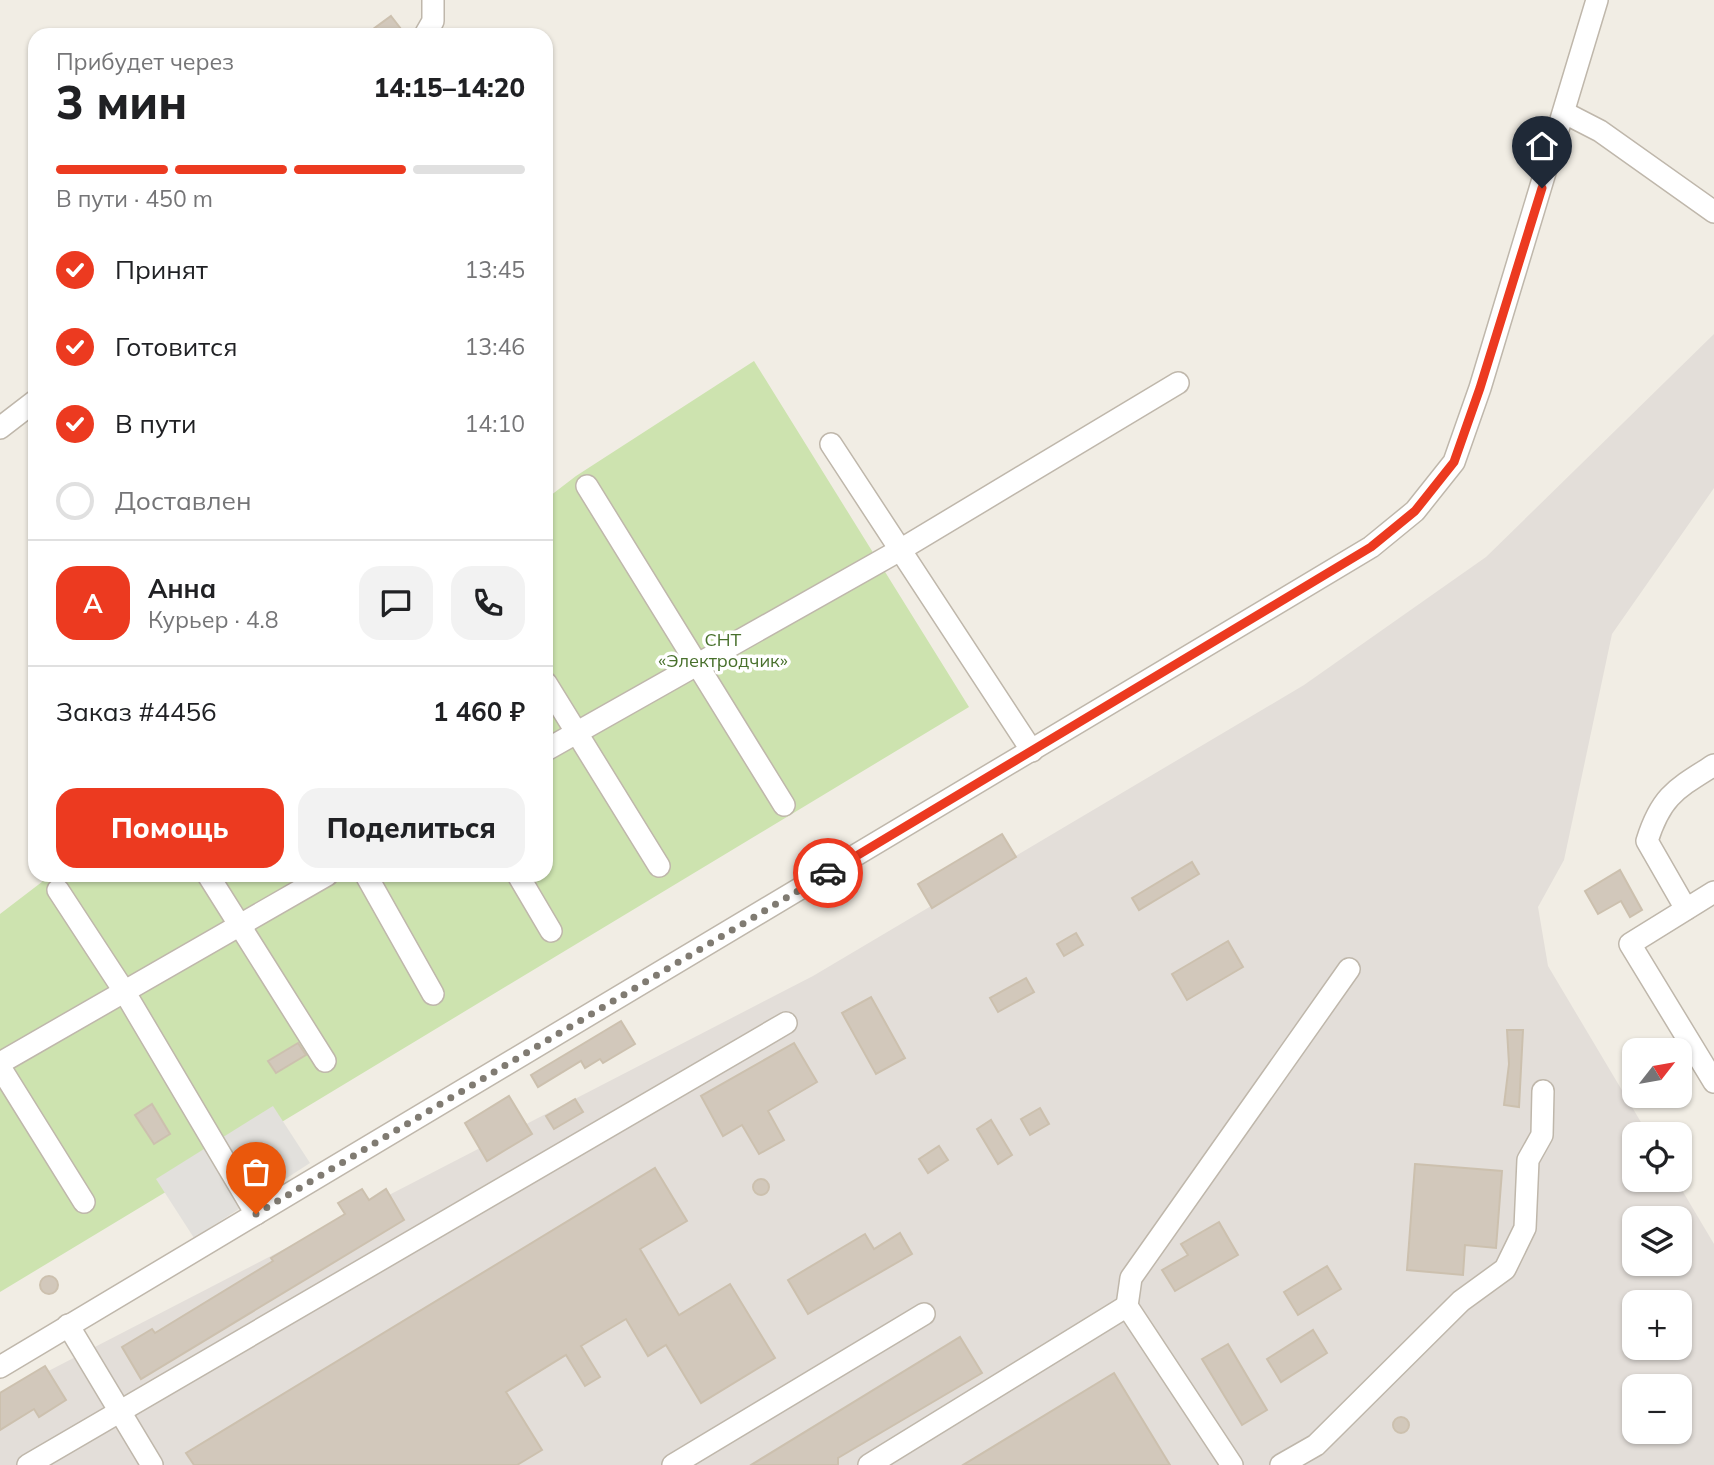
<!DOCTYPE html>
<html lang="ru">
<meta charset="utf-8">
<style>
:root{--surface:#fff;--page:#f2f2f2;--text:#202124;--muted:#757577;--line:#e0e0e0;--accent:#ec3a20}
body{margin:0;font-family:Mulish,sans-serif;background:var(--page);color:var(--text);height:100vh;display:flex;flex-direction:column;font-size:26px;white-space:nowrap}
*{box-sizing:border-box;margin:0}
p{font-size:23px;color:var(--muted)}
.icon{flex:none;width:38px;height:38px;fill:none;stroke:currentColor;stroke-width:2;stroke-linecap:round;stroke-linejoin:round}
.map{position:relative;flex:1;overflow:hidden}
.drawer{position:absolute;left:28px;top:28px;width:525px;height:854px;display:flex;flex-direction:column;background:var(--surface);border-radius:21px;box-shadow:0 2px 5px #0004}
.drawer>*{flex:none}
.needle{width:46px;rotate:59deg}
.tools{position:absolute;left:1622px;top:1038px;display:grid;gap:14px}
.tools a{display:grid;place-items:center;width:70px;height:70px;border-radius:14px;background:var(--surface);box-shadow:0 2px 5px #0004;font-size:35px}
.pin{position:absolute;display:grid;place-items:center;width:60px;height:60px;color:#fff;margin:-72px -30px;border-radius:50% 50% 50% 0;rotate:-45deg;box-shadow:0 0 7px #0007}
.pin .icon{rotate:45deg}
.courier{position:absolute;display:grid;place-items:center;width:70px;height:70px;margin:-35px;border:5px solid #ec3a20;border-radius:50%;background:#fff;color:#222;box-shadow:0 2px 9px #0007}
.summary em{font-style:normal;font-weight:800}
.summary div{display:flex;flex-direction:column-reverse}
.summary{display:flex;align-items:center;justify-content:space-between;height:119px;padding:0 28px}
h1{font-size:46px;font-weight:800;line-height:52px}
.bar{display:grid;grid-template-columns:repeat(4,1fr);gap:10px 7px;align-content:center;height:84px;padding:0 28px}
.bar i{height:9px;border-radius:5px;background:var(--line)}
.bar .active{background:var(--accent)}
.bar p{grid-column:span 4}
.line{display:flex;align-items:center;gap:18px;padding:0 28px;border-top:2px solid var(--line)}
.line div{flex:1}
.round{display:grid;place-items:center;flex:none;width:74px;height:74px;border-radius:21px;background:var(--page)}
ol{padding:0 28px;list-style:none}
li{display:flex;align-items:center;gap:21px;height:77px}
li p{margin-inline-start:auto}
li .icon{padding:7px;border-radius:50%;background:var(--accent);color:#fff;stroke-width:4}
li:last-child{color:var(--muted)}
li i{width:38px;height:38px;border:4px solid var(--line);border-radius:50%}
.cta{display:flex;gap:14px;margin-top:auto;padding:14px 28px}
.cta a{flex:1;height:80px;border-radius:21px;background:var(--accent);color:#fff;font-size:28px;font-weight:800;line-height:80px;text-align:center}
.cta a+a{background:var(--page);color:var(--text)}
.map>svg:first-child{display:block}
</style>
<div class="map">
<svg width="1714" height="1465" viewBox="0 0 1714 1465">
<rect width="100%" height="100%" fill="#f1ede4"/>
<path fill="#e3ded9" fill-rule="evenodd" d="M 1714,334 L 1714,488 L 1612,634 L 1564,860 L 1538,907 L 1548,966 L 1648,1134 L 1634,1134 L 1634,1180 L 1676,1180 L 1714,1244 L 1714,1465 L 0,1465 L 0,1396 L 813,976 L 1304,685 L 1486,557 ZM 1634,1218 L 1680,1218 L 1680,1264 L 1634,1264 ZM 1634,1302 L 1680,1302 L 1680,1348 L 1634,1348 ZM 1634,1386 L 1680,1386 L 1680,1432 L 1634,1432 Z"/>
<polygon fill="#cde3af" points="754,361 969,707 0,1292 0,914 51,875 546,875 546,499 576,476"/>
<polygon fill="#e2e0dc" points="273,1106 310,1163 194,1238 156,1179"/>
<g fill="#d2c8bb" stroke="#ccc0ae" stroke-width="2">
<polygon points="391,16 401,29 392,35 365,35"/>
<polygon points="1002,834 1016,857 932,908 918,884"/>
<polygon points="1192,862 1199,874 1139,910 1132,898"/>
<polygon points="1620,870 1642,910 1630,917 1621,901 1598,914 1585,891"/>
<polygon points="1076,933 1083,945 1064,956 1057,944"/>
<polygon points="1228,941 1243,967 1187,1000 1172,974"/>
<polygon points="1026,978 1034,992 998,1012 990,998"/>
<polygon points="871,997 905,1058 876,1074 842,1013"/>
<polygon points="621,1021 635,1044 603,1063 600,1059 585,1068 581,1061 538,1087 531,1075"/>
<polygon points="1507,1030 1523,1030 1519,1107 1504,1105 1509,1064"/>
<polygon points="298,1043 306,1055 276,1073 268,1061"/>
<polygon points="794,1043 817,1082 768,1111 784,1140 759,1154 742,1125 723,1136 701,1096"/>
<polygon points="509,1096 532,1134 487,1161 465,1123"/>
<polygon points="575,1099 583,1112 554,1129 546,1116"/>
<polygon points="152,1104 170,1134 154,1144 135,1115"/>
<polygon points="1040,1108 1049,1124 1030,1135 1021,1119"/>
<polygon points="991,1120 1012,1155 998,1164 977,1129"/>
<polygon points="939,1146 948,1160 928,1173 919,1159"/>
<polygon points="1415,1164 1502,1171 1496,1248 1465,1245 1463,1275 1407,1270"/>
<polygon points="655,1168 687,1221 640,1249 679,1315 730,1284 775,1358 701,1403 666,1345 648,1356 626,1319 581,1346 600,1377 585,1386 566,1355 506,1392 542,1450 517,1465 194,1465 186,1453"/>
<circle cx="761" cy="1187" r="8"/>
<polygon points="362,1189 369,1200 386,1189 404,1220 141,1379 122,1347 152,1329 155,1333 273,1261 271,1258 345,1214 338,1203"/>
<polygon points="1219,1222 1238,1255 1175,1291 1162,1270 1188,1255 1181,1244"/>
<polygon points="900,1233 912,1254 808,1314 788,1280 865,1234 874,1249"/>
<polygon points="1327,1266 1341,1289 1298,1315 1284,1292"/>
<circle cx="49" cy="1285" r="9"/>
<polygon points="1313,1330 1327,1353 1281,1382 1267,1359"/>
<polygon points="960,1337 982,1373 838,1458 838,1465 751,1465"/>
<polygon points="1228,1344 1267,1410 1242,1425 1202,1359"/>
<polygon points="45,1366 66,1400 39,1417 34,1409 0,1430 0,1393"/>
<polygon points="1114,1373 1170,1465 963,1465"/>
<circle cx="1401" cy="1425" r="8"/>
</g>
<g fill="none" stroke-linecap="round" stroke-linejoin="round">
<defs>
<g id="minor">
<polyline points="425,35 433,21 433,0"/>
<polyline points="1565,113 1600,131 1714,212"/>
<polyline points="0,428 35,401"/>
<polyline points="831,444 1032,751"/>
<polyline points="587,486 784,805"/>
<polyline points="546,683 659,866"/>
<polyline points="546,750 900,550 1178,383"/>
<polyline points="208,875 325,1061"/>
<polyline points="366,875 433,994"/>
<polyline points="518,875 551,931"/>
<polyline points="58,890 124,991 256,1214"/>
<polyline points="1714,892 1630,944 1714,1082"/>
<path d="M 1686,909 L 1647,841 C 1661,796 1676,789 1714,765"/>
<polyline points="0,1063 327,875"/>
<polyline points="0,1067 84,1202"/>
<polyline points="68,1325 152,1465"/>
<polyline points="0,1367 1371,547 1415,511 1454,462 1480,388 1597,0"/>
<polyline points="28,1465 786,1023"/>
<polyline points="673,1465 924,1314"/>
<polyline points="869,1465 1127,1306"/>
<polyline points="1232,1465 1127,1306 1131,1278 1349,969"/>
<polyline points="1281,1465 1316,1445 1461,1301 1505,1269 1525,1228 1528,1160 1542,1135 1543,1091"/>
</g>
</defs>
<use href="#minor" stroke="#bfb7ab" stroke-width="24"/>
<use href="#minor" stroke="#fff" stroke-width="21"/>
</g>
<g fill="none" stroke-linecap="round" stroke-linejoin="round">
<polyline stroke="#807b72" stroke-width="7" stroke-dasharray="0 12.6" points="256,1214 828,873"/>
<polyline stroke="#ec3a20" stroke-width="9" points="828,873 1371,547 1415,511 1454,462 1480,388 1542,188"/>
</g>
<g text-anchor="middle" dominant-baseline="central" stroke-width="7" stroke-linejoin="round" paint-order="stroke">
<g font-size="18" fill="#48702c" stroke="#fff">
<text x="723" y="639">СНТ<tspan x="723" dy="21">«Электродчик»</tspan></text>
</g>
</g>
</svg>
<div class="tools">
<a><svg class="needle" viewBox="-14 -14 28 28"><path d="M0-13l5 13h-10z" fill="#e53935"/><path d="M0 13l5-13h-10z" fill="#757577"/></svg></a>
<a><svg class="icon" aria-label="locate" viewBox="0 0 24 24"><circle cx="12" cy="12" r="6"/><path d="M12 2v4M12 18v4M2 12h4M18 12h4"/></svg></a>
<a><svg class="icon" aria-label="layers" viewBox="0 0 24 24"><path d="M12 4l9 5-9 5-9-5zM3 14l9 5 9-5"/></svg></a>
<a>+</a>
<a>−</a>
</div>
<div class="pin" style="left:256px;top:1214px;background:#ea580c"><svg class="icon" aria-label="bag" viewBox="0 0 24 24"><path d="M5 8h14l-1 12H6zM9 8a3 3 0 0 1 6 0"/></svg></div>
<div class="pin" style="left:1542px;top:188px;background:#1f2937"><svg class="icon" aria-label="home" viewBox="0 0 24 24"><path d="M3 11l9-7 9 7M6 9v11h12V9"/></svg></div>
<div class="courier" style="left:828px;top:873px"><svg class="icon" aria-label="car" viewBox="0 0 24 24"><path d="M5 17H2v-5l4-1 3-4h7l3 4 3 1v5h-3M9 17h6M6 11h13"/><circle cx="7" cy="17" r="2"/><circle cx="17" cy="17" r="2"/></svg></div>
<section class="drawer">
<div class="summary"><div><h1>3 мин</h1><p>Прибудет через</p></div><em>14:15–14:20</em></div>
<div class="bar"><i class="active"></i><i class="active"></i><i class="active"></i><i></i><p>В пути · 450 m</p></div>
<ol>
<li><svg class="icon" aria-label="check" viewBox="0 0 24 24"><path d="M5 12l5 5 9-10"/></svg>Принят<p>13:45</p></li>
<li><svg class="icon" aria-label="check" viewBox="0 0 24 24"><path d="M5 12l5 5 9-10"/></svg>Готовится<p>13:46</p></li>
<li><svg class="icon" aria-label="check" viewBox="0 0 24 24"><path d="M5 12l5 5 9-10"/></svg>В пути<p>14:10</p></li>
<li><i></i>Доставлен</li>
</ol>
<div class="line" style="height:126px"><b class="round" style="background:var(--accent);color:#fff">А</b><div><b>Анна</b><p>Курьер · 4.8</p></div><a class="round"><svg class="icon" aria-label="chat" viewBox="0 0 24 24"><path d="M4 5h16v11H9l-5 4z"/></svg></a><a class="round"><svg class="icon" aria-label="phone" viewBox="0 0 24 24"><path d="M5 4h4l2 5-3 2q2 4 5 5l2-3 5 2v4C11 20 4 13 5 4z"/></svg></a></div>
<div class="line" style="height:91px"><div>Заказ #4456</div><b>1 460 ₽</b></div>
<div class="cta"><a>Помощь</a><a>Поделиться</a></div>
</section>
</div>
